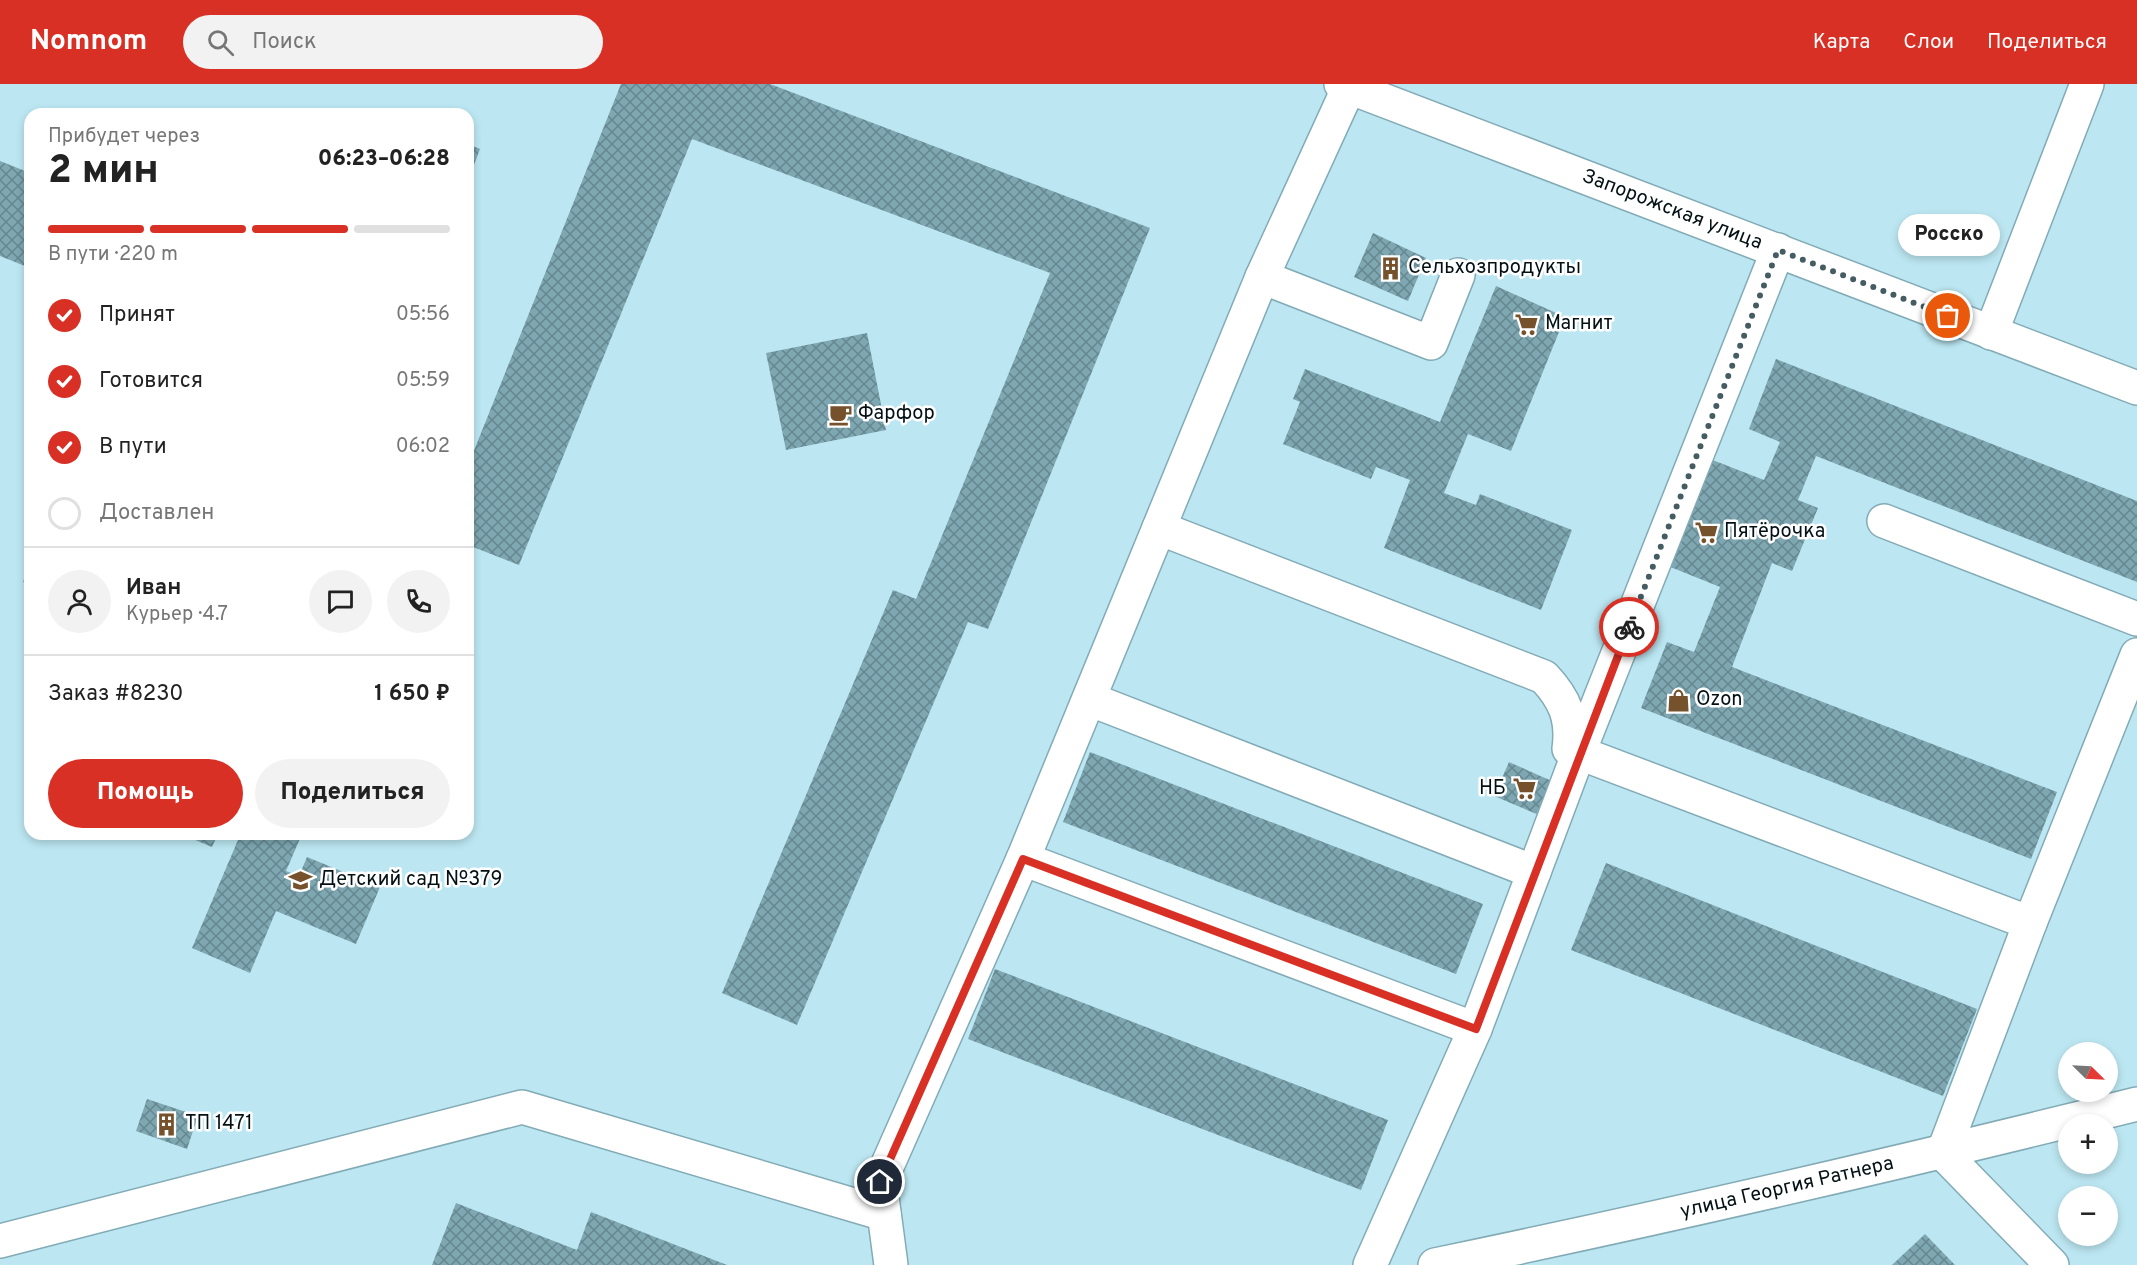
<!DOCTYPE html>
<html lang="ru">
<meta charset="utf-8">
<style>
:root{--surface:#fff;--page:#f2f2f2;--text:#222;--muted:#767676;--line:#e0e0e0;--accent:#d93025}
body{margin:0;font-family:Overpass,sans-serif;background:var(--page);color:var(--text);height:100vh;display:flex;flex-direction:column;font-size:22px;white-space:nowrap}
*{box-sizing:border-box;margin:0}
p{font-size:20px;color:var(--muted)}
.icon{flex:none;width:33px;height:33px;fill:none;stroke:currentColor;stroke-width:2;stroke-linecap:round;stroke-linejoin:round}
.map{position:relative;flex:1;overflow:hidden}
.panel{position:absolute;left:24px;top:24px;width:450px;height:732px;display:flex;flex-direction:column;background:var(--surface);border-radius:18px;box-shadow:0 3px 9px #0003}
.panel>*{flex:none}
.needle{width:39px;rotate:114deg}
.tools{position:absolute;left:2058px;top:958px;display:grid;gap:12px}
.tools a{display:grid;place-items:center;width:60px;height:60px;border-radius:50%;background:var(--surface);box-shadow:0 3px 9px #0003;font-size:30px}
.pin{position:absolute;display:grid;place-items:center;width:51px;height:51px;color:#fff;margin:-26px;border:3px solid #fff;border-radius:50%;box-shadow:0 2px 6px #0007}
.courier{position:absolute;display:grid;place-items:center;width:60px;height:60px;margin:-30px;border:4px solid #d93025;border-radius:50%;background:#fff;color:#222;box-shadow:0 2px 8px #0007}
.bubble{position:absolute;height:42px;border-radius:21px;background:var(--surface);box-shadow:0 3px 9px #0003;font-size:20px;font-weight:800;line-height:42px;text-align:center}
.summary em{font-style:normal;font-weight:800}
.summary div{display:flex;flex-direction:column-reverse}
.summary{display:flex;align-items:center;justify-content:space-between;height:102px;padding:0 24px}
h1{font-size:39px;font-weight:800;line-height:45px}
.bar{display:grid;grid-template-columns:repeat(4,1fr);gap:9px 6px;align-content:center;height:72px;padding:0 24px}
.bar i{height:8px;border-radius:4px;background:var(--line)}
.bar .on{background:var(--accent)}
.bar p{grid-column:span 4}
.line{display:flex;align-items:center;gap:15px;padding:0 24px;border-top:2px solid var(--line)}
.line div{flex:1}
.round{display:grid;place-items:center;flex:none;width:63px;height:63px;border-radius:32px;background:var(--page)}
ol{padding:0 24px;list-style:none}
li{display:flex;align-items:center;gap:18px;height:66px}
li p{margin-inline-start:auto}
li .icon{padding:6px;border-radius:50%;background:var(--accent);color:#fff;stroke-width:4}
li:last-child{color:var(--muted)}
li i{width:33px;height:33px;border:3px solid var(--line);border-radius:50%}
.primary-button{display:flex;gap:12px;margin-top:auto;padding:12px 24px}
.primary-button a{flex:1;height:69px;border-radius:36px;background:var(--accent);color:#fff;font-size:24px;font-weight:800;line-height:69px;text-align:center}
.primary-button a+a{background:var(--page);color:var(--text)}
header{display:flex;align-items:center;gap:36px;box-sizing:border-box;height:84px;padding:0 30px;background:var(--accent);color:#fff}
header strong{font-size:28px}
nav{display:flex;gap:33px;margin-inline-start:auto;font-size:21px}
.search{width:420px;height:54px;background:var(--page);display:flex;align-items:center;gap:15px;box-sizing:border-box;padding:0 21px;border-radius:33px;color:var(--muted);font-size:22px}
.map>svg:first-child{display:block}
</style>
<header>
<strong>Nomnom</strong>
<div class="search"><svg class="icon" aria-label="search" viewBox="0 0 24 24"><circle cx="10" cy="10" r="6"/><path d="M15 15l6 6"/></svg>Поиск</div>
<nav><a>Карта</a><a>Слои</a><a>Поделиться</a></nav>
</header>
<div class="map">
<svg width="2137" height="1181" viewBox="0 0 2137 1181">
<defs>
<pattern id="building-cross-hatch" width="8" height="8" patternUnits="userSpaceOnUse" patternTransform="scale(1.5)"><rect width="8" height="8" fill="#7ea7b2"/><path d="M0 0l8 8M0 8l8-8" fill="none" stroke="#658790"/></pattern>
</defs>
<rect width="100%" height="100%" fill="#bce7f2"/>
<g fill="url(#building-cross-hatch)">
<polygon points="621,0 770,0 1150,144 988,545 968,538 797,941 722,909 893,506 916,515 1050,189 692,55 519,481 468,461 468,373 471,374"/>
<polygon points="468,60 480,65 468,96"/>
<polygon points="0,77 30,89 30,184 0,172"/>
<polygon points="1373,149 1426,174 1408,217 1354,193"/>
<polygon points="1496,202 1565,233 1511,367 1468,350 1444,409 1476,421 1480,410 1572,446 1541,526 1384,464 1410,396 1376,383 1371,395 1283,360 1300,318 1293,315 1305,285 1440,338"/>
<polygon points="867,249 886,346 786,366 766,269"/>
<polygon points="1776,275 2137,417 2137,498 1816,372 1798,416 1818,424 1792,487 1772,479 1732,583 2057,708 2031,775 1641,624 1667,558 1694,568 1720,503 1668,482 1710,375 1764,396 1780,358 1749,345"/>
<polygon points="30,480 30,500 23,498"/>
<polygon points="1090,668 1483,820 1456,890 1063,738"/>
<polygon points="1509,678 1554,698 1539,731 1494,712"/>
<polygon points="181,750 218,750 212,763"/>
<polygon points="224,750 302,750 286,787 299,792 307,773 380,803 356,860 276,827 250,889 192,864 238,756"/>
<polygon points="1606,779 1977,925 1943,1012 1571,866"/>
<polygon points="995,885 1388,1036 1361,1106 968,955"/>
<polygon points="147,1015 198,1032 187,1065 136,1047"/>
<polygon points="456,1119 577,1166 591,1128 727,1181 432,1181"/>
<polygon points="1925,1150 1955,1181 1892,1181"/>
</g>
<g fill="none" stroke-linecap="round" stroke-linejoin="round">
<defs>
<g id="minor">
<polyline points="1341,0 2137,304"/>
<polyline points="1262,193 1431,259 1458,191"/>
<polyline points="1991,249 2087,0"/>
<polyline points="1884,437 2137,535"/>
<path d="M 1159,444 L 1544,593 C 1565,615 1573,635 1569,665 L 2030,839"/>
<polyline points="1089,615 1534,788"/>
<polyline points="1023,775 1262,193 1349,3"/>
<polyline points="0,1157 522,1023 884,1130"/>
<polyline points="891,1181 880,1098 1023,775 1475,945 1579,668 1778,166"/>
<polyline points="1370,1181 1475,945"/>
<path d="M 1435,1181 C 1670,1132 1904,1078 2137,1020"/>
<polyline points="2052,1181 1943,1069 2030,839 2137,571"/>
</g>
</defs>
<use href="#minor" stroke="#82abb6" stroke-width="36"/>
<use href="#minor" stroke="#fff" stroke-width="33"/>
</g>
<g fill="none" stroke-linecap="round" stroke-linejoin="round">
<polyline stroke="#445c62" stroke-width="6" stroke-dasharray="0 10.8" points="1629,543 1778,166 1948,232"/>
<polyline stroke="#d93025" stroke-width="8" points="880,1098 1023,775 1476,945 1629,543"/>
</g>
<defs>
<symbol id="building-bare" viewBox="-9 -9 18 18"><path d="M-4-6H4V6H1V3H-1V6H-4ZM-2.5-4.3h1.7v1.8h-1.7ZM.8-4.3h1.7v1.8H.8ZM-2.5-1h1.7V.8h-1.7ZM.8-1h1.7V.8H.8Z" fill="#76522c" stroke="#fff" stroke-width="2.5" paint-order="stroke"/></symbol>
<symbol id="supermarket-bare" viewBox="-9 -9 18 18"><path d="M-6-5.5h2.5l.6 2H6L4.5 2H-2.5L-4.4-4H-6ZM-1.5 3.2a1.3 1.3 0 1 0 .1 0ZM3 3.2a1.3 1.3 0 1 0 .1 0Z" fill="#76522c" stroke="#fff" stroke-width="2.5" paint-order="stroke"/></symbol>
<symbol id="cafe-bare" viewBox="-9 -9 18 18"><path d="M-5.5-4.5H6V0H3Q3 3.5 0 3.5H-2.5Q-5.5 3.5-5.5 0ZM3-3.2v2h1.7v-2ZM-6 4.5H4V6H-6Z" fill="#76522c" stroke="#fff" stroke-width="2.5" paint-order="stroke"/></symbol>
<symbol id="shop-bare" viewBox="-9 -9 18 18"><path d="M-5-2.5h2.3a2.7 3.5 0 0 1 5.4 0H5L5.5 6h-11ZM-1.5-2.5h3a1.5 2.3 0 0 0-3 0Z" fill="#76522c" stroke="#fff" stroke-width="2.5" paint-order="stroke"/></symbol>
<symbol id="school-bare" viewBox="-9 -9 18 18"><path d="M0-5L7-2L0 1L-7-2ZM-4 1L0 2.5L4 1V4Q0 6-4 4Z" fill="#76522c" stroke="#fff" stroke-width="2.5" paint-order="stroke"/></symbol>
</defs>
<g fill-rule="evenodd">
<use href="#building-bare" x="1374" y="168" width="33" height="33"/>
<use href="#supermarket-bare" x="1510" y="224" width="33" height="33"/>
<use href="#cafe-bare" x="824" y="314" width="33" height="33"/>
<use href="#supermarket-bare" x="1690" y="432" width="33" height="33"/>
<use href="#shop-bare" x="1662" y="600" width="33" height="33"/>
<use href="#supermarket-bare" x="1508" y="688" width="33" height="33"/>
<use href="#school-bare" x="284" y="780" width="33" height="33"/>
<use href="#building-bare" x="150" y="1024" width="33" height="33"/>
</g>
<g text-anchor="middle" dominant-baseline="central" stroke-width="5" stroke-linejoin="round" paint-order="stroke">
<g font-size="20" fill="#031114" stroke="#fff">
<text transform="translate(1672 126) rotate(21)">Запорожская улица</text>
<text transform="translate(1787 1104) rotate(-13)">улица Георгия Ратнера</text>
</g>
<g font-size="20" fill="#031114" stroke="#fff" text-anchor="start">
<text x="1408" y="184">Сельхозпродукты</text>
<text x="1545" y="240">Магнит</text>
<text x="858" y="330">Фарфор</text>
<text x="1724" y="448">Пятёрочка</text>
<text x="1696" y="616">Ozon</text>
<text x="1506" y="705" text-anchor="end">НБ</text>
<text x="319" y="796">Детский сад №379</text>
<text x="185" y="1040">ТП 1471</text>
</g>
</g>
</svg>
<div class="tools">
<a><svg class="needle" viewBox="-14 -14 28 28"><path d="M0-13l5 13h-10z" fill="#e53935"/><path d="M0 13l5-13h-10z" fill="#767676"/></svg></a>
<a>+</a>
<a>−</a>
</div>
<div class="pin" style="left:1948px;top:232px;background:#ea580c"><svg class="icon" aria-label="bag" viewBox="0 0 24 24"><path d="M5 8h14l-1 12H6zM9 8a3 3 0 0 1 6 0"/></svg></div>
<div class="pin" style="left:880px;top:1098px;background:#1f2937"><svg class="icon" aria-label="home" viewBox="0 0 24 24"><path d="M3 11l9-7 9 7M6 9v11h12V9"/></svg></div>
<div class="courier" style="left:1629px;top:543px"><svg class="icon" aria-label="bike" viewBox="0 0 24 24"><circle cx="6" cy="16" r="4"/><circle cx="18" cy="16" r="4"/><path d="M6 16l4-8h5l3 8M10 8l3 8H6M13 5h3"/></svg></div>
<div class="bubble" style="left:1898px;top:130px;width:102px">Росско</div>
<section class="panel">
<div class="summary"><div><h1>2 мин</h1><p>Прибудет через</p></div><em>06:23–06:28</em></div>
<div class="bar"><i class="on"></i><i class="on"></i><i class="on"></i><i></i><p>В пути · 220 m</p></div>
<ol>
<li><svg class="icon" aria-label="check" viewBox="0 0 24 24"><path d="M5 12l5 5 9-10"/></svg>Принят<p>05:56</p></li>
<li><svg class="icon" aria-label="check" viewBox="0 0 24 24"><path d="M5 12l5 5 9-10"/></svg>Готовится<p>05:59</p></li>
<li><svg class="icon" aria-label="check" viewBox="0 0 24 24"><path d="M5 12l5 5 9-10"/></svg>В пути<p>06:02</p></li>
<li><i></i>Доставлен</li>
</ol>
<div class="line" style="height:108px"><a class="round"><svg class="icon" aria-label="person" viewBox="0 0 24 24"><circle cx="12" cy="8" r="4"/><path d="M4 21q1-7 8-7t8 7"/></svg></a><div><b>Иван</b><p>Курьер · 4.7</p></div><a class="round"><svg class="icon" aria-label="chat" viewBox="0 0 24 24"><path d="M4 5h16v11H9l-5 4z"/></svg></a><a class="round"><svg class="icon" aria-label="phone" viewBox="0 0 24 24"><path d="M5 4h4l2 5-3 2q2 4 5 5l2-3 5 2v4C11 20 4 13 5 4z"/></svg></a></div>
<div class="line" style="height:78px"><div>Заказ #8230</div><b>1 650 ₽</b></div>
<div class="primary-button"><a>Помощь</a><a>Поделиться</a></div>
</section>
</div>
